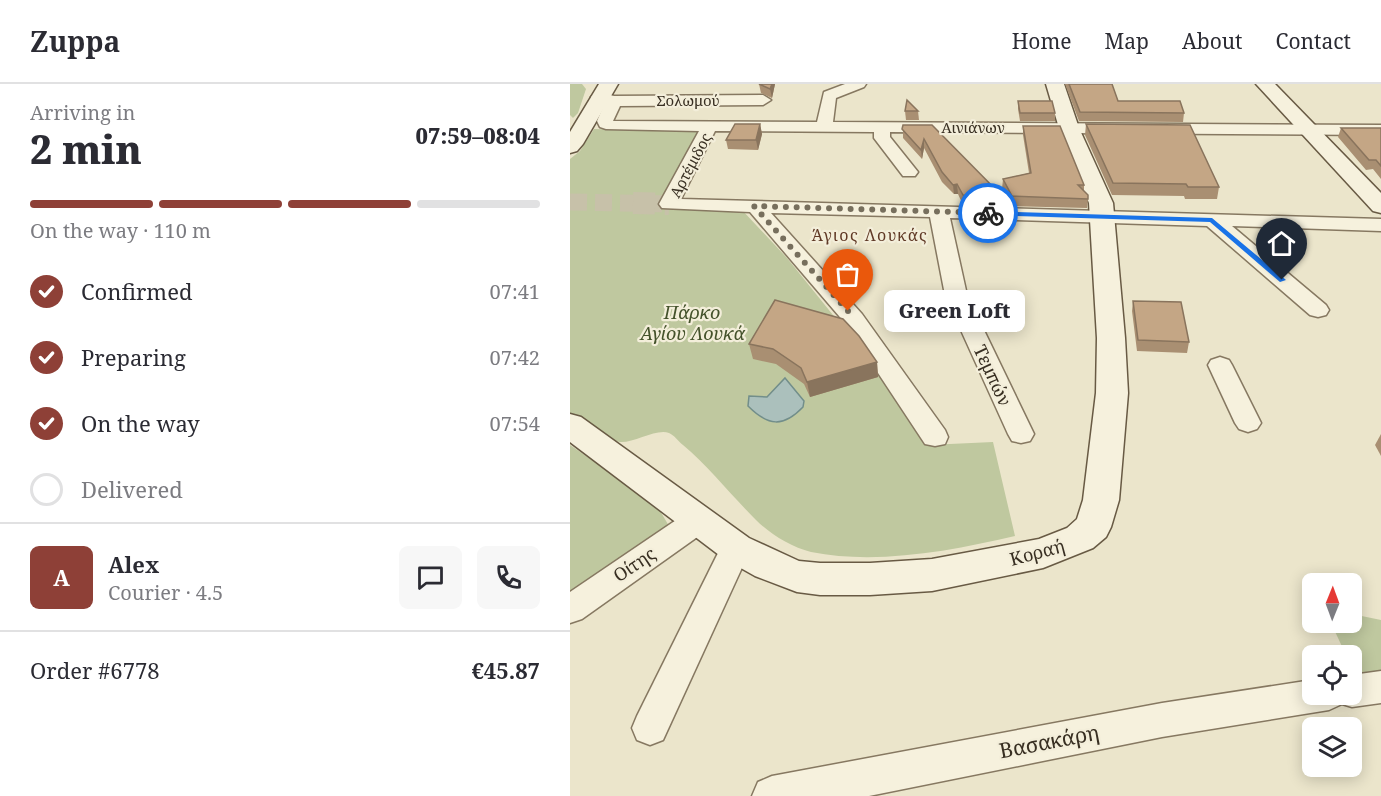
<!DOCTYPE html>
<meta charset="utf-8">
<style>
:root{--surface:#fff;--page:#f7f7f7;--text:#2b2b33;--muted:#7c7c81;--line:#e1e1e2;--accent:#8e4037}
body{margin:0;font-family:"Noto Serif",serif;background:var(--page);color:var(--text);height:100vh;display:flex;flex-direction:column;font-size:22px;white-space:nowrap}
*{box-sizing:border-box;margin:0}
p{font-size:20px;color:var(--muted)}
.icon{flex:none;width:33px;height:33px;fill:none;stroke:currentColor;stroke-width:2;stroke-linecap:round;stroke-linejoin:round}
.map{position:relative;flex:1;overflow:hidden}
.panel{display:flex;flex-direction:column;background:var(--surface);width:570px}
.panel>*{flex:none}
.needle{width:39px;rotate:1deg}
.buttons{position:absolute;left:732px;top:489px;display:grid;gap:12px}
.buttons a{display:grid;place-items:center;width:60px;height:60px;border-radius:9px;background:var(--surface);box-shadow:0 3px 15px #0003;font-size:30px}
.pin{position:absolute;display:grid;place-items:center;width:51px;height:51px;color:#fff;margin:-62px -26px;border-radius:50% 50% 50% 0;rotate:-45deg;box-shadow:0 0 6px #0007}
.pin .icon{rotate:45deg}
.courier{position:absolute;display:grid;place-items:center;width:60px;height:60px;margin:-30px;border:4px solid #1a73e8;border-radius:50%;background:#fff;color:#222;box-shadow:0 2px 8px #0007}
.bubble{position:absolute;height:42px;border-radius:9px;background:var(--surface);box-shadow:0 3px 15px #0003;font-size:20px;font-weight:800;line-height:42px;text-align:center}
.summary em{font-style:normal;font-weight:800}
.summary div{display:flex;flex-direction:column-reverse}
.summary{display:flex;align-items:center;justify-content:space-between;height:102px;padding:0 30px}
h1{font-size:39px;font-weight:800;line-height:45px}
.bar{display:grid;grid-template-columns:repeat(4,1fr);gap:9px 6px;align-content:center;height:72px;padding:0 30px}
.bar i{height:8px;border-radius:4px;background:var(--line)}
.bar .selected{background:var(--accent)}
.bar p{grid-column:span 4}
.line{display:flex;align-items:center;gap:15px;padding:0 30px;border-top:2px solid var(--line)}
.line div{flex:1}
.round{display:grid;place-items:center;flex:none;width:63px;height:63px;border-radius:9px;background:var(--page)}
ol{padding:0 30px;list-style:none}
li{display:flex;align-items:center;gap:18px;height:66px}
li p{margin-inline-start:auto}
li .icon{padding:6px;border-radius:50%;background:var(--accent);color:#fff;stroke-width:4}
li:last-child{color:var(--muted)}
li i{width:33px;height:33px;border:3px solid var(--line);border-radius:50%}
header{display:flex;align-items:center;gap:36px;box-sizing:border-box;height:84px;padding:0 30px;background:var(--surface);border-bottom:2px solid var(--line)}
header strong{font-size:28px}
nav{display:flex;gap:33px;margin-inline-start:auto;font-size:21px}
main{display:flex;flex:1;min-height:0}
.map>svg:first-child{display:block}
</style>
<header>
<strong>Zuppa</strong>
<nav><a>Home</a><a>Map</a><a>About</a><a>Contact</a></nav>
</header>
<main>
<section class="panel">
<div class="summary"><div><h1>2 min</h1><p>Arriving in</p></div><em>07:59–08:04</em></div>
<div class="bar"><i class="selected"></i><i class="selected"></i><i class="selected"></i><i></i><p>On the way · 110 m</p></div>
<ol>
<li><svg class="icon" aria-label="check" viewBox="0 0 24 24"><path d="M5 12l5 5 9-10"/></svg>Confirmed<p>07:41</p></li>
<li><svg class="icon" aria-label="check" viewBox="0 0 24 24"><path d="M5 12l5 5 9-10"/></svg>Preparing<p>07:42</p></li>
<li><svg class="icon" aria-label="check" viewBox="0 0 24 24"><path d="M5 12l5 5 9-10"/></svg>On the way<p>07:54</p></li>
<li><i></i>Delivered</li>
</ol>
<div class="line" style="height:108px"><b class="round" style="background:var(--accent);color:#fff">A</b><div><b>Alex</b><p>Courier · 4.5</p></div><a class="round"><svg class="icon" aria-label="chat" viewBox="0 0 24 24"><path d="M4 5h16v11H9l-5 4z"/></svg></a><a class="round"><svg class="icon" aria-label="phone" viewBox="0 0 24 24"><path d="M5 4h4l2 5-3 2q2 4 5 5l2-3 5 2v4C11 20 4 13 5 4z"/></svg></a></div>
<div class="line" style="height:78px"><div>Order #6778</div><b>€45.87</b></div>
</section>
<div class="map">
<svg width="811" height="712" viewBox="0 0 811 712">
<rect width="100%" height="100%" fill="#ebe5cb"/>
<g fill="#bfc89f">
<polygon points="0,0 12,0 16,5 8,29 3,34 0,31"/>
<path d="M 24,45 L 132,48 L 90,124 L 172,126 L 217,174 L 300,277 L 358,361 L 423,358 L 445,452 C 381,467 306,481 241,468 C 221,463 200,450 186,436 C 161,411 139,383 113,361 C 108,357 104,351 99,349 C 87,344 64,359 50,358 C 34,356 14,342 0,335 L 0,75 L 10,67 Z"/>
<polygon points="0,361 86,420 99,442 0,513"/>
<polygon points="782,530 811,536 811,596 788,598 782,585 782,572 776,571 761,539 782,538"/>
</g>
<path fill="#abc0bc" stroke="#728e8a" stroke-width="1.5" d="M 215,294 L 234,317 L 233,323 C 213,344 198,342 178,322 L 179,312 L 197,313 Z"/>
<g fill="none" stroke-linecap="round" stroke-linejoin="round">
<polyline stroke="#c7c1a9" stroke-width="17" stroke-dasharray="17 8" stroke-linecap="butt" points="0,118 99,120"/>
<polyline stroke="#c7c1a9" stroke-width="22" stroke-dasharray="22 10" stroke-linecap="butt" points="63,119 99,120"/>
<defs>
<g id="street">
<polygon points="275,0 296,0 294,3 266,14 263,38 811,41 811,51 320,48 320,53 348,88 345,92 333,92 304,54 304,48 145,47 111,115 811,135 811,147 662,142 756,221 759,226 756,231 748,233 740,231 637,142 380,134 397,211 464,350 460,357 451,359 442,357 438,350 375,211 360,133 201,129 292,230 375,346 378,353 375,360 365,362 355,360 275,239 180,128 92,124 89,120 129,47 36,45 30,43 27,37 35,19 24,16 21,13 29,8 44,12 193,11 201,16 193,21 50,22 43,37 247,38 254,8"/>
<polygon points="650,273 659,276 662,281 691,339 687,345 678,348 669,345 665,339 638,281 641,276"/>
<polygon points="129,425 140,428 144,436 140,444 12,535 0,539 0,508 118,428"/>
<polygon points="166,452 177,455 181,464 93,656 80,661 67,656 62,644 67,632 155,455"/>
<polygon points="811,587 811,619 782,623 772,620 759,626 592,653 299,712 182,712 188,698 202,692 592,619 742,596 742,610 782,610 782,591"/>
</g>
<g id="secondary">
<polygon points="29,0 48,0 13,60 7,67 0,69 0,48"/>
<polygon points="476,0 494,0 509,44 543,119 555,254 558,309 549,416 541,443 536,453 523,464 473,484 362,507 300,511 250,511 227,508 185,492 153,474 0,358 0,330 11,333 179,454 229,477 250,479 300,479 362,475 469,455 497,444 507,435 513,416 526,309 527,254 519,119 489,44"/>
<polygon points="686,0 705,0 811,109 811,129 803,127"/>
</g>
</defs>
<use href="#street" stroke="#867861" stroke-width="3"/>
<use href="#secondary" stroke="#685a44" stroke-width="3"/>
<use href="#street" fill="#f6f1dd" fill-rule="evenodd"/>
<use href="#secondary" fill="#f6f1dd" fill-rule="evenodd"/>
</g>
<g fill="#a98f72">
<polygon points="189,0 205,0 202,14 191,9"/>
<polygon points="495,0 542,0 548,17 614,29 613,38 509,37"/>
<polygon points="448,17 485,29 485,37 450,37 448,25"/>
<polygon points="335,27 348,27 349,36 336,36"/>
<polygon points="190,40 192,50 188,66 158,65 156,56"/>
<polygon points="516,40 649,103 647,115 615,115 614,112 542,111 515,51"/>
<polygon points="333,41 432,112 432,121 393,121 388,110 384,110 372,98 354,64 352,75 333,54"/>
<polygon points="453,42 514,101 514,107 518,115 517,124 441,122 432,105 433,95 459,89 453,51"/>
<polygon points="771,44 811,44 811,95 803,85 796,86 768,53"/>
<polygon points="563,217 619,258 617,269 567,267 562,227"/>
<polygon points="179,260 307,278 308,293 240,313 234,300 206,280 183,275"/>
<polygon points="811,350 811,372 805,361"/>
</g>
<g fill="#89745d">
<polygon points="202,0 205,0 202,14 200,5"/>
<polygon points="190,40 192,50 188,66 186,56"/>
<polygon points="354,55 354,64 352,75 351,66"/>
<polygon points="387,100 388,110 384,110 383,101"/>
<polygon points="307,278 308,293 240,313 237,298"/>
</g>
<g fill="#c4a685" stroke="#89745d" stroke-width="1.5">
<polygon points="189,0 202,0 200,5"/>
<polygon points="499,0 542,0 548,17 610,17 614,29 510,28"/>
<polygon points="337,16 348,27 335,27"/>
<polygon points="448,17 482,17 485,29 450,29"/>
<polygon points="165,40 190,40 186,56 156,56"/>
<polygon points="516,40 620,41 649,103 618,103 616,100 543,99"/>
<polygon points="333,41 362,41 432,112 393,111 387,100 383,101 372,88 354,55 351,66 332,45"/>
<polygon points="453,42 490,42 514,101 508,101 518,111 518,115 442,112 433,95 461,89"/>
<polygon points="771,44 811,44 811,82 806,76 799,76"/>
<polygon points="205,216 273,235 289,252 307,278 237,298 231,284 203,265 179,260"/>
<polygon points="563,217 611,218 619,258 568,256"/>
</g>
<polygon fill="#1a73e8" points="415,127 642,134 716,196 710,198 640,138 418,131"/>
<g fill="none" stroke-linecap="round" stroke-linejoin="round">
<polyline stroke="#776f5d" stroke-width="6" stroke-dasharray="0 10.8" points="278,227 184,122 418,129"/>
</g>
<g text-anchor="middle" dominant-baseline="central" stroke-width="4.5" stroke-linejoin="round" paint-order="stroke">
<g font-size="15" fill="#382f22" stroke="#f3eeda">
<text x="118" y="16">Σολωμού</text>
<text x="403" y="43">Αινιάνων</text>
<text transform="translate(120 81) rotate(-62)">Αρτέμιδος</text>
</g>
<g font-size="16" letter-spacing="1.5" fill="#603926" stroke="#f3eeda">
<text x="300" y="151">Άγιος Λουκάς</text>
</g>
<g font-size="18" font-style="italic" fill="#44522b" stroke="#f3eeda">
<text x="122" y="228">Πάρκο<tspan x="122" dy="21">Αγίου Λουκά</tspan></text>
</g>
<g font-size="18" fill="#382f22" stroke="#f3eeda">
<text transform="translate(423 291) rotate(65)">Τεμπών</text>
<text transform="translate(467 468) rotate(-15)">Κοραή</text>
<text transform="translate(64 480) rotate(-34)">Οίτης</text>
</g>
<g font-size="21" fill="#382f22" stroke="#f3eeda">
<text transform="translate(479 657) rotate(-11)">Βασακάρη</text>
</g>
</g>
</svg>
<div class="buttons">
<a><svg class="needle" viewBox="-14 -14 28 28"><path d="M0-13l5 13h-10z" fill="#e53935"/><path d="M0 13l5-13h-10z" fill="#7c7c81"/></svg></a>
<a><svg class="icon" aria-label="locate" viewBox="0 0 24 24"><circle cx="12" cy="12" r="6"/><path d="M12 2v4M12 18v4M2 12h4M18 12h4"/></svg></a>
<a><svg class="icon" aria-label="layers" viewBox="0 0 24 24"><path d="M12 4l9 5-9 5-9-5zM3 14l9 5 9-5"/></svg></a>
</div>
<div class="pin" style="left:278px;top:227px;background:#ea580c"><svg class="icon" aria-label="bag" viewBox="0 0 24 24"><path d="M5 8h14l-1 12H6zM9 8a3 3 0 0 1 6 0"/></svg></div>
<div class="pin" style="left:712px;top:196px;background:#1f2937"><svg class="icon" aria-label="home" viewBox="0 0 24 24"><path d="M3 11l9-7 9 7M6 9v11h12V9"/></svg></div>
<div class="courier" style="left:418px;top:129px"><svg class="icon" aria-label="bike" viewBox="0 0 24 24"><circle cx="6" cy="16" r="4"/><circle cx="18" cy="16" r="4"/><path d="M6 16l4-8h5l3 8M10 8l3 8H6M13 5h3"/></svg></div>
<div class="bubble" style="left:314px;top:206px;width:141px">Green Loft</div>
</div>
</main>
